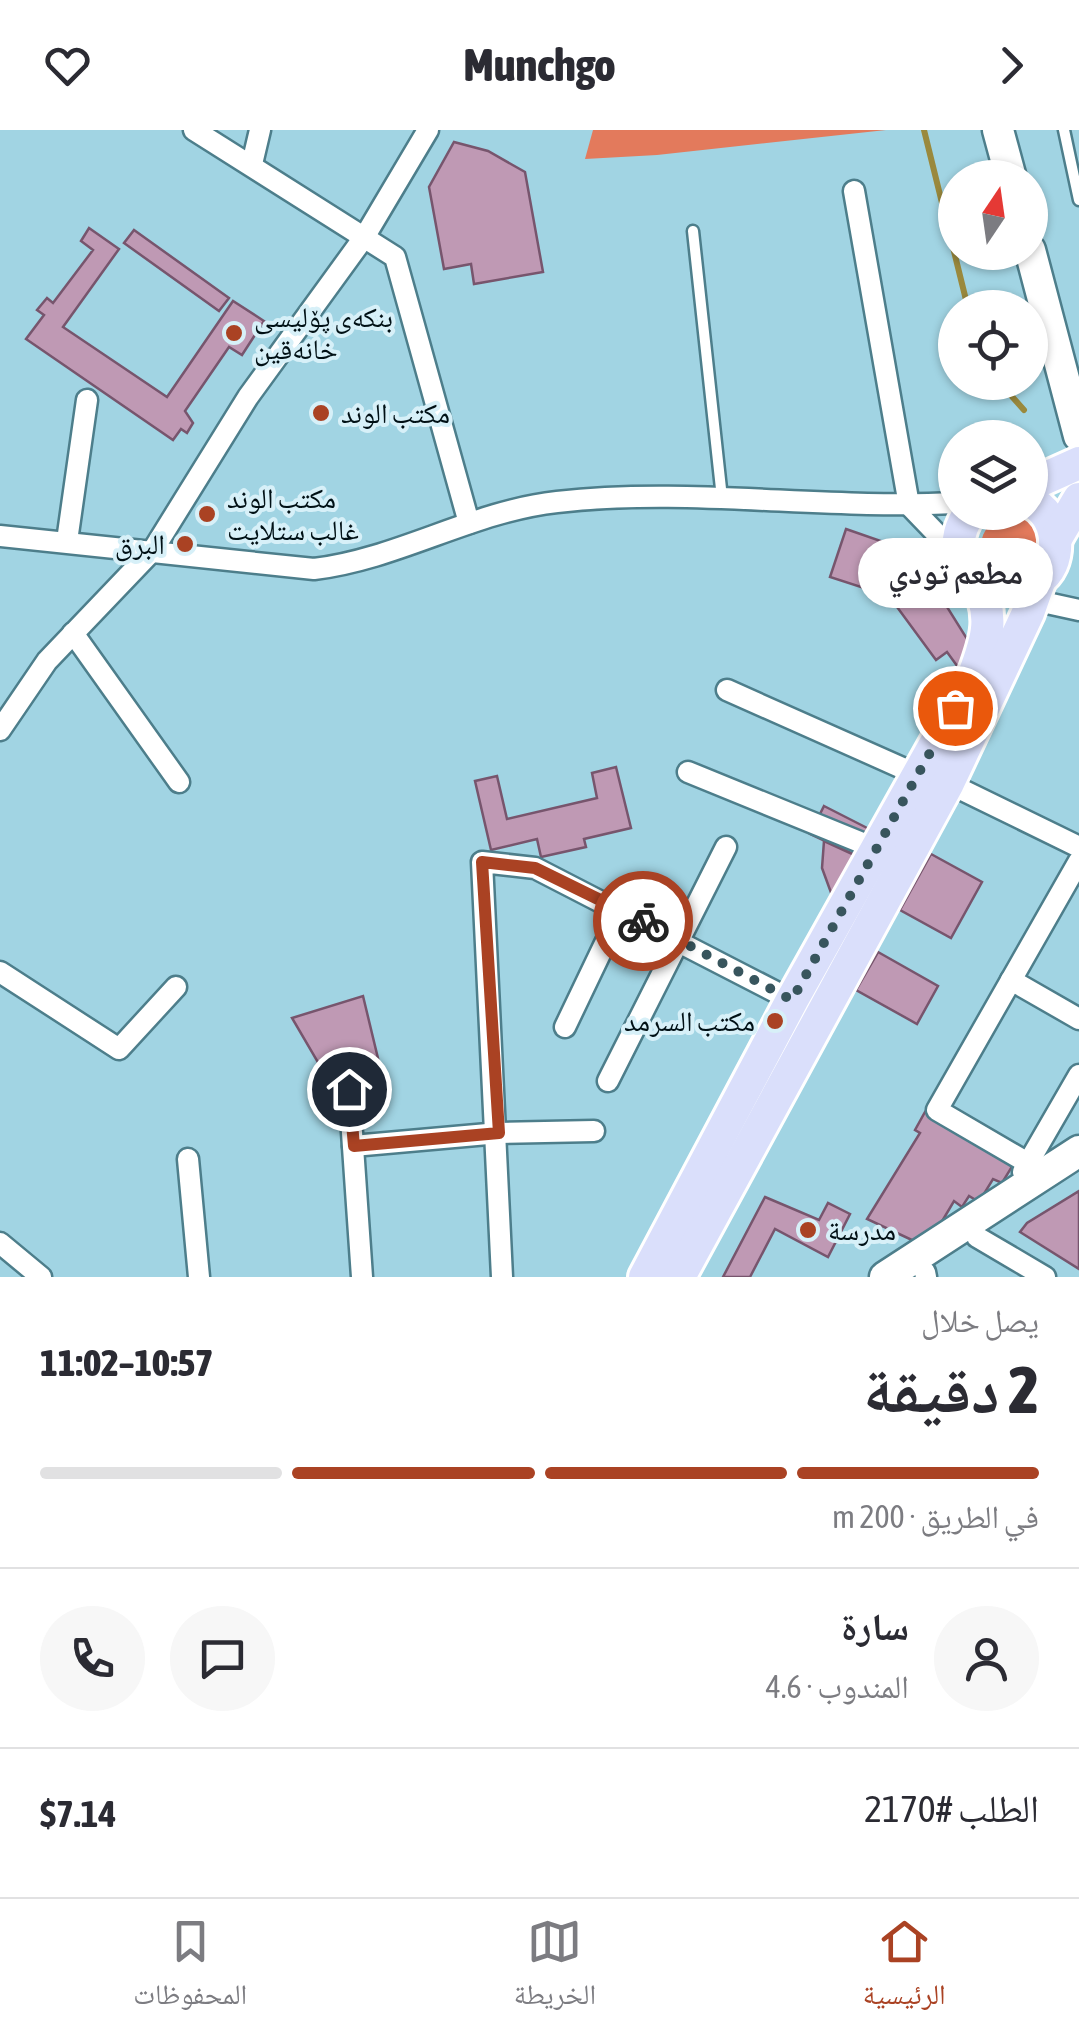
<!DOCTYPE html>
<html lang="ar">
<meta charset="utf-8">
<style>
:root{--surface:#fff;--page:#f7f7f7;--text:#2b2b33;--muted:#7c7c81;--line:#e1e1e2;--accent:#aa4223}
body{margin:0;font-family:"Asap Condensed","Noto Naskh Arabic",sans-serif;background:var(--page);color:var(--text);direction:rtl;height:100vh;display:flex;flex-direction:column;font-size:38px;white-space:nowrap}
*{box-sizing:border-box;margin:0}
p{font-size:32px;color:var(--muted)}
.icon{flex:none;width:55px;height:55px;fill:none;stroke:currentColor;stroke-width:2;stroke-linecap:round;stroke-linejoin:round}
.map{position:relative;height:1147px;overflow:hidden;direction:ltr}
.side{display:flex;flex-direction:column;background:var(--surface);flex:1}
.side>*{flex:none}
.needle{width:65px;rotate:13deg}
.buttons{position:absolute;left:938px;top:30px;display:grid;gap:20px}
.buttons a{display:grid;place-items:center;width:110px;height:110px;border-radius:50%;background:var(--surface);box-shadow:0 2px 8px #0004;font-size:50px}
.pin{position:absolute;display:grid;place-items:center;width:85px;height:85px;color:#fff;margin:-42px;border:5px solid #fff;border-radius:50%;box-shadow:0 2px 10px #0007}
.courier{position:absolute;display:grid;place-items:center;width:100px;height:100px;margin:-50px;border:8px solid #aa4223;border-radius:50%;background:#fff;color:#222;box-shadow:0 2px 12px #0007}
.bubble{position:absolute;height:70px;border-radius:35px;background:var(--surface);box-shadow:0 2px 8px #0004;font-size:32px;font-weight:800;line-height:70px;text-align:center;direction:rtl}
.headline em{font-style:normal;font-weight:800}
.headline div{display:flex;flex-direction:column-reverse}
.headline{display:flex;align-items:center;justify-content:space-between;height:170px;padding:0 40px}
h1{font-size:65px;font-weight:800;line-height:75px}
.bar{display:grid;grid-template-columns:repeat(4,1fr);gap:15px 10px;align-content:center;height:120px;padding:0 40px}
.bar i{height:12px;border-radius:8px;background:var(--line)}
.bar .active{background:var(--accent)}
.bar p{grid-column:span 4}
.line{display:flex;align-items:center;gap:25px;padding:0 40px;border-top:2px solid var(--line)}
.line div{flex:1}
.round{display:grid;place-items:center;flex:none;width:105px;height:105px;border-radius:52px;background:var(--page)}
header{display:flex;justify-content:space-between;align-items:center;height:130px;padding:0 40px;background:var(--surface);font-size:45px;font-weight:800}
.tabs{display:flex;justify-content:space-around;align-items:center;height:140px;border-top:2px solid var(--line);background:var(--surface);font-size:28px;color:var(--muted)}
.tabs a{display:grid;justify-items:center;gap:5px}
.tabs .active{color:var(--accent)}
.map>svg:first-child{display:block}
</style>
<header><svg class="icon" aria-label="forward" viewBox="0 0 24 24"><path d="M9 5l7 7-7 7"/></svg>Munchgo<svg class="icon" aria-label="heart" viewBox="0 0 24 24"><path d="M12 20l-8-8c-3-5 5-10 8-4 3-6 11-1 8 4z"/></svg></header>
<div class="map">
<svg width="1079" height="1147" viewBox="0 0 1079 1147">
<rect width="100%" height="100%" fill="#a1d4e3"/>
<g fill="#e37a5c">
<polygon points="593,0 886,0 657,25 585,29"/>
<circle cx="1011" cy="416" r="30"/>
</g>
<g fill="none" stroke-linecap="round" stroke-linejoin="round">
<g stroke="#9a893d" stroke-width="6">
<polyline points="924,0 968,178"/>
<polyline points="999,252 1024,280"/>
</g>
</g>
<g fill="#bf99b4" stroke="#77556d" stroke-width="2.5">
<polygon points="454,12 488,21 525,42 543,142 474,154 471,134 444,139 429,57"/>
<polygon points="89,98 119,119 63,197 167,267 233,171 264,191 242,225 229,217 185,281 193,293 187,303 181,299 173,310 26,209 44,185 37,180 47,168 53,173 93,120 81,111"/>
<polygon points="134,100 229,168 219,181 124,113"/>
<polygon points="846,399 901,418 919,432 974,520 963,544 947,522 936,530 889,466 830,447"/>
<polygon points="616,637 631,698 584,709 586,717 541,727 537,709 491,720 475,651 497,646 507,689 597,668 592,643"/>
<polygon points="824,676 873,701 861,728 810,704"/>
<polygon points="824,711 861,728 837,779 822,738"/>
<polygon points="931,724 982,752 951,808 900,780"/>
<polygon points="878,822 938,856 917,894 856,860"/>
<polygon points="363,866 382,945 330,953 292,888"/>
<polygon points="925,982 1013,1035 1002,1053 993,1049 979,1072 969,1066 962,1077 954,1071 941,1093 914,1111 867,1089 920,1003 915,1000"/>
<polygon points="1079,1061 1079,1139 1020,1102 1027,1093"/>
<polygon points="765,1067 819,1090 828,1073 850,1084 828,1127 775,1099 750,1147 723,1147"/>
</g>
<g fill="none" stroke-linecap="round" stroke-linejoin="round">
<defs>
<g id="lane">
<polyline points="1064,0 1079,70"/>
<polyline points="693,101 722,368"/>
</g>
<g id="street">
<polyline points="194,0 395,127 469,393"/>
<polyline points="252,34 260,0"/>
<polyline points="854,61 909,375 960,428"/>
<path d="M 0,406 L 314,439 C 398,429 473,381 557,372 C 689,357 823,380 955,373"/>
<polyline points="67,411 87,270"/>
<polyline points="1024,468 1079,480"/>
<polyline points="73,503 179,652"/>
<polyline points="727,560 918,645"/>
<polyline points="0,600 47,531 153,420 248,267 365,106 428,0"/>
<polyline points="688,642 877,719"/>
<polyline points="948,653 1079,717"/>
<polyline points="0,842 119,919 176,857"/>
<polyline points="1011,850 1079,889"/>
<polyline points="565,897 621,780"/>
<polyline points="608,951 726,717"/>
<polyline points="349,959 362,1147"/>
<polyline points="353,1016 499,1003 594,1001"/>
<polyline points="188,1029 199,1147"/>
<polyline points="1023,1042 1079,945"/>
<polyline points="1045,1043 937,980 1079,731"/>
<polyline points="977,1107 1045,1147"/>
<polyline points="0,1113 41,1147"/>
<polyline points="925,1142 926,1147"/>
<polyline points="502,1147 482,732 535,738 801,875"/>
</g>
<g id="secondary">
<polyline points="998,0 1011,48"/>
<polyline points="1030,120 1079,306"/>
<polyline points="885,1147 1079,1021"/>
</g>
<g id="primary">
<polyline points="1030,355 1079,333"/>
<path d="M 970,382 C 918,460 1062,493 1055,408 C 1053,391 1044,378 1030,371"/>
<polyline points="1055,410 1079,369"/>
<path d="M 645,1147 L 792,870 L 974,545 C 988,508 995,484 975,447"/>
<polyline points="679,1147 948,653 1028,483 1041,446"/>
</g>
</defs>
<use href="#lane" stroke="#4d7e8b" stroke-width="15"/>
<use href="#street" stroke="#4d7e8b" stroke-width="25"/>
<use href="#secondary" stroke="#4d7e8b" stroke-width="35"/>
<use href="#primary" stroke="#fff" stroke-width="38"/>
<use href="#lane" stroke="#fff" stroke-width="10"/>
<use href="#street" stroke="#fff" stroke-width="20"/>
<use href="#secondary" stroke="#fff" stroke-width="30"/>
<use href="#primary" stroke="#dadffb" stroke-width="32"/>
</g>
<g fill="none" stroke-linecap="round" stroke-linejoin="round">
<polyline stroke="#38555d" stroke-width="10" stroke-dasharray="0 18" points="643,791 792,870 955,578"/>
<polyline stroke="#aa4223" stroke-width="12" points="349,959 354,1016 499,1003 482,732 535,738 643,791"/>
</g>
<g fill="#aa4223" stroke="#d7f0f8" stroke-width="4">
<circle cx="234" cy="203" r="10"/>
<circle cx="321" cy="283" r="10"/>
<circle cx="207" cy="384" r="10"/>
<circle cx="185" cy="414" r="10"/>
<circle cx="775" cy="891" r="10"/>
<circle cx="808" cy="1100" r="10"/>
</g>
<g text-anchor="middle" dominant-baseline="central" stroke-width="8" stroke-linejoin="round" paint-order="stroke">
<g font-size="28" fill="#001015" stroke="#d7f0f8" text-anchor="start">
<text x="254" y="187">بنکەی پۆلیسی<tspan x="254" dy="32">خانەقین</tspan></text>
<text x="341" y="283">مكتب الوند</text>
<text x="227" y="368">مكتب الوند<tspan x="227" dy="32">غالب ستلايت</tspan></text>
<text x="165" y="414" text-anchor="end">البرق</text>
<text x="755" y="891" text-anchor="end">مكتب السرمد</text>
<text x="828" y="1100">مدرسة</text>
</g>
</g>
</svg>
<div class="buttons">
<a><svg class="needle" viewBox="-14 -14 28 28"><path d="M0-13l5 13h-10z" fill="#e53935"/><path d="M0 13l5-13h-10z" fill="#7c7c81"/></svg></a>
<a><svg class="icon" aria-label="locate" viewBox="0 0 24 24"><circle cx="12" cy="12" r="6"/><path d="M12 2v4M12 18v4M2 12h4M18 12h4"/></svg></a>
<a><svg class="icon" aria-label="layers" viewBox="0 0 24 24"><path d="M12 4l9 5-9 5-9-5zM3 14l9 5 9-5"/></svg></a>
</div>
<div class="pin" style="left:955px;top:578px;background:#ea580c"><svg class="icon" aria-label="bag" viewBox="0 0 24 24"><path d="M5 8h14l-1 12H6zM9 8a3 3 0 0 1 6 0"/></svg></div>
<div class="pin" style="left:349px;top:959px;background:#1f2937"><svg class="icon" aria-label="home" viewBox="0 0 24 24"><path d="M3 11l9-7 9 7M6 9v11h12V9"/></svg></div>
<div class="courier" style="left:643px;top:791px"><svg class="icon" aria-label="bike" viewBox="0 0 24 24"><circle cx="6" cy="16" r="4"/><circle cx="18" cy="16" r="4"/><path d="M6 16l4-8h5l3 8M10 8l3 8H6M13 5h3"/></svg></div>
<div class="bubble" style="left:858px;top:408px;width:195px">مطعم تودي</div>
</div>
<section class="side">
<div class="headline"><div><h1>2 دقيقة</h1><p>يصل خلال</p></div><em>10:57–11:02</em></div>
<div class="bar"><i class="active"></i><i class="active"></i><i class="active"></i><i></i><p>في الطريق · 200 m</p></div>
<div class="line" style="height:180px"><a class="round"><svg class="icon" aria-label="person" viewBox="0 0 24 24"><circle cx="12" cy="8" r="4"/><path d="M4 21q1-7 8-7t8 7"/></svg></a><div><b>سارة</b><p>المندوب · 4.6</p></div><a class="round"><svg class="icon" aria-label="chat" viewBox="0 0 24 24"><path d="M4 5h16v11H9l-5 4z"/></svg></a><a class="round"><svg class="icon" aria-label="phone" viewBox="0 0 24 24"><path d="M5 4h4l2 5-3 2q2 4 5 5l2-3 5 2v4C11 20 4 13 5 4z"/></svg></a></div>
<div class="line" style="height:130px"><div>الطلب #2170</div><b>$7.14</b></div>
</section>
<nav class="tabs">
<a class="active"><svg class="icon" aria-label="home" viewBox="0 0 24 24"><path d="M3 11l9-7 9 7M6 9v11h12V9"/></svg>الرئيسية</a>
<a><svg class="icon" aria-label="map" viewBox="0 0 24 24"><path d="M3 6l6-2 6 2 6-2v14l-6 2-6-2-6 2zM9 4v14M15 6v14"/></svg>الخريطة</a>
<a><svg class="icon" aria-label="saved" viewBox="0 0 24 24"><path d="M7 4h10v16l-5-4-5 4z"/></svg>المحفوظات</a>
</nav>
